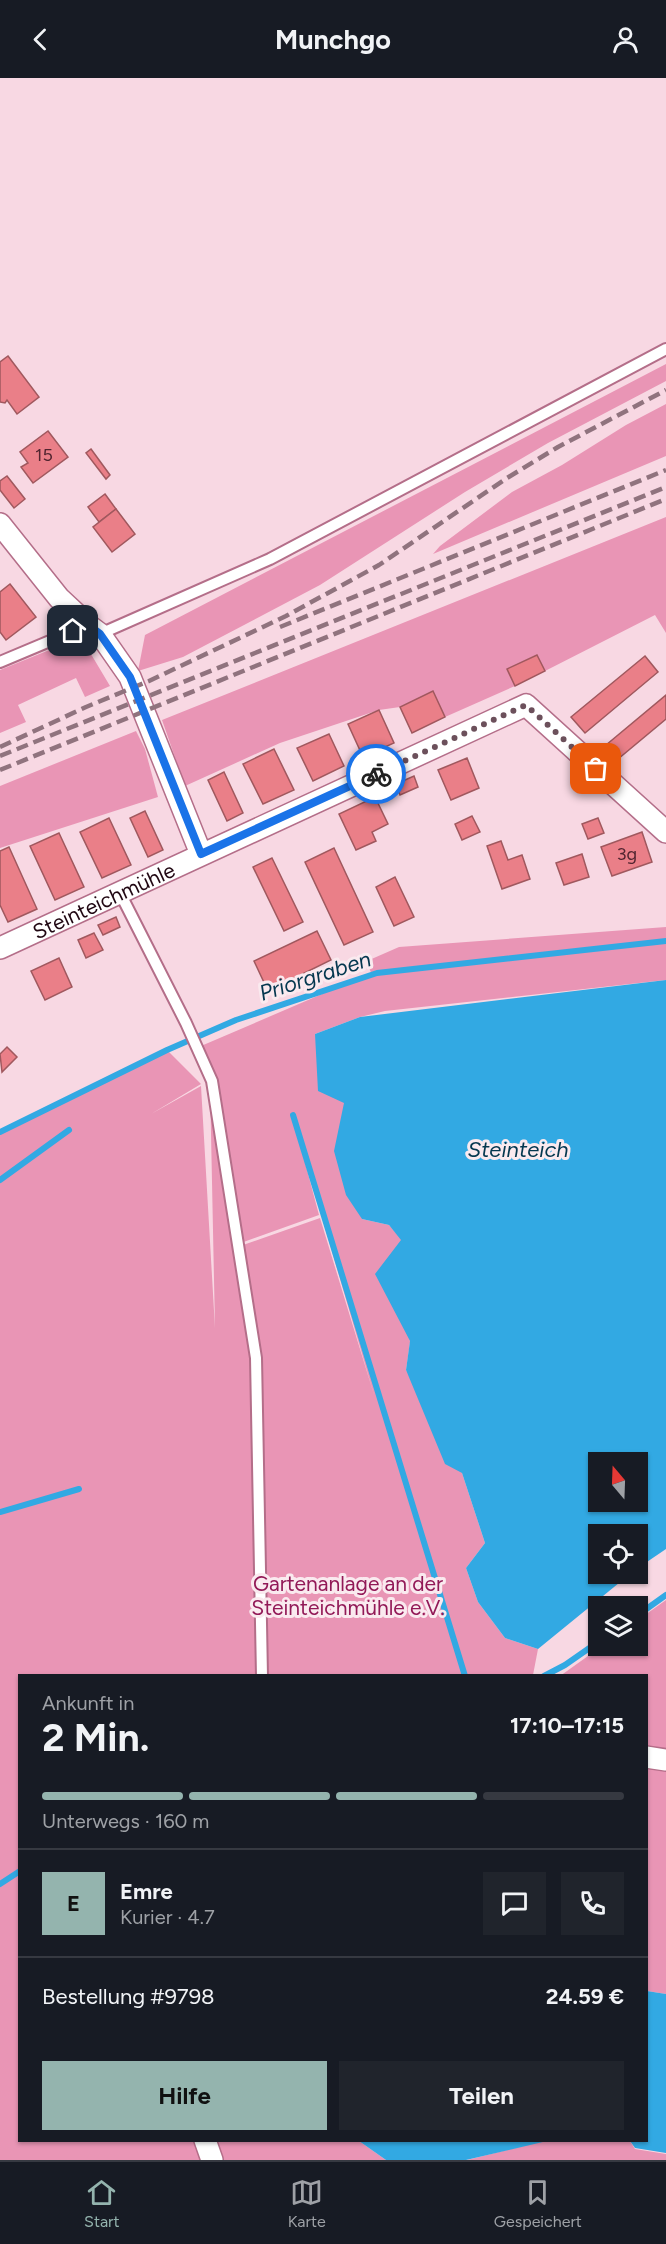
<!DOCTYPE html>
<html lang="de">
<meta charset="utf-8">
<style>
:root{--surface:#171b24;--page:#20242c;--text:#f1f3f6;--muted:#9ea1a6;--line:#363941;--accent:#94b4ae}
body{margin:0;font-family:Figtree,sans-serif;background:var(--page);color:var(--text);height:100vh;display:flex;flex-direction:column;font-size:22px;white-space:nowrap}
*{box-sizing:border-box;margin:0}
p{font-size:20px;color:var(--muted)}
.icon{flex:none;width:33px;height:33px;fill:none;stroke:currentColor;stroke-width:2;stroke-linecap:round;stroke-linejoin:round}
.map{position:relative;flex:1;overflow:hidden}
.panel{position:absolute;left:18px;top:1596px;width:630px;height:468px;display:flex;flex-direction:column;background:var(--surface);border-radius:0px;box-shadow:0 2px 4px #0004}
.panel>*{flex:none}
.needle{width:39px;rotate:341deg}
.buttons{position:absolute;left:588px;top:1374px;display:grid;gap:12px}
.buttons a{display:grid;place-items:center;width:60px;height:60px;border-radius:0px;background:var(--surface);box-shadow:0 2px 4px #0004;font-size:30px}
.pin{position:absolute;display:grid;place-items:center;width:51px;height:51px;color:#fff;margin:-26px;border-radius:12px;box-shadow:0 3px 9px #0006}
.courier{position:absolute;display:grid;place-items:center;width:60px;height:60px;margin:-30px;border:4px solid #1a73e8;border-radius:50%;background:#fff;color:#222;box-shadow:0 2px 8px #0007}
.headline em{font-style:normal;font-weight:700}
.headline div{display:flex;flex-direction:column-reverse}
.headline{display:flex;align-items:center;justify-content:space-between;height:102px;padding:0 24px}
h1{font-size:39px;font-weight:700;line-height:45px}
.bar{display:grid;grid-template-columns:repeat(4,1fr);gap:9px 6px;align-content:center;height:72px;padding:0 24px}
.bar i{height:8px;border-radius:4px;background:var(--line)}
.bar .current{background:var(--accent)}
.bar p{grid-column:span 4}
.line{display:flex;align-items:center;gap:15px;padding:0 24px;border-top:2px solid var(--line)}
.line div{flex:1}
.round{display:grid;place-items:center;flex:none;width:63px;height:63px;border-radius:0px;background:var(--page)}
.primary-button{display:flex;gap:12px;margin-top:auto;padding:12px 24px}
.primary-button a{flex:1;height:69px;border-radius:0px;background:var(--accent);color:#111;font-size:24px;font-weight:700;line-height:69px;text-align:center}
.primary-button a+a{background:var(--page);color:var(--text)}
header{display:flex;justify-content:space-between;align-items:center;height:78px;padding:0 24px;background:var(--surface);font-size:27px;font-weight:700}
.menu{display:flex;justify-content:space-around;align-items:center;height:84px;border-top:2px solid var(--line);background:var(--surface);font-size:16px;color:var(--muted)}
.menu a{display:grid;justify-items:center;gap:3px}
.menu .current{color:var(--accent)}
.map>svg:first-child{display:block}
</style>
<header><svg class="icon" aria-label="back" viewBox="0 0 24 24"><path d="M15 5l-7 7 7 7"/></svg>Munchgo<svg class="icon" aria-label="person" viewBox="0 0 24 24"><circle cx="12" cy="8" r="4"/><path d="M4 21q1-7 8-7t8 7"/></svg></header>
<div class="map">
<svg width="666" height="2082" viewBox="0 0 666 2082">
<rect width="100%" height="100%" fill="#f8d8e3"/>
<g fill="#e995b5">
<polygon points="666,286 666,303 548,365 465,414 320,507 183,579 138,593 145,557"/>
<polygon points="666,326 666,378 433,476 440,468 512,414 562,387 626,347"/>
<polygon points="666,439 666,555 655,537 545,593 537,577 507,591 515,608 445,639 432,614 400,629 379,632 280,665 185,708 162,642"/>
<polygon points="82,561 110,608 85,619 76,600 18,627 26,644 0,655 0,592 74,562"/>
<polygon points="136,653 145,671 158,719 0,770 0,708"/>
<polygon points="666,849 666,902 385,933 360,939 315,956 346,1024 362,1141 389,1147 402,1162 410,1264 406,1292 462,1395 485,1465 466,1490 478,1524 505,1560 538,1571 533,1597 268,1597 260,1281 243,1167 320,1140 375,1320 298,1058 319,1137 238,1166 255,1283 261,1597 20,1598 20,2062 359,2063 386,2082 0,2082 0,1055 167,972 201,1006 151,1036 201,1008 215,1250 210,1006 201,968 371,895 367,883 399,869"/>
<polygon points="666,1522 666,1916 647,1913 646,1598 560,1598 602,1568 638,1568 638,1542"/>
<polygon points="547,2062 630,2063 635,2071 666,2076 666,2082 467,2082"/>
</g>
<g fill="#32a9e3" fill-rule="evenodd">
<path d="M 666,902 L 666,1471 L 638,1490 L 638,1456 L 598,1456 L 598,1496 L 630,1496 L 538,1571 L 505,1560 L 478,1524 L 466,1490 L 485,1465 L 462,1395 L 445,1386 L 406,1292 L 410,1263 L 375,1196 L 401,1162 L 389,1147 L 362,1141 L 346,1117 L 334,1073 L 344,1025 L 318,1013 L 315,956 L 360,939 ZM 598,1384 L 638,1384 L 638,1424 L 598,1424 Z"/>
<polygon points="647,1913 666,1916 666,2075 635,2070 630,2063 646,2062"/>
<polygon points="359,2063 359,2062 547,2063 466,2082 386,2082"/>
</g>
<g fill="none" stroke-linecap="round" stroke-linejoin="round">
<g stroke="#32a9e3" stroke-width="6">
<polyline points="293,1037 465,1598"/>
<polyline points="0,1054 167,972 236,942 377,895 666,863"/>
<polyline points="0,1102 69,1052"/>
<polyline points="0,1434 79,1411"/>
<polyline points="638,1537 666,1517"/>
<polyline points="544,1598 565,1587 598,1564"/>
<polyline points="0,1806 20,1793"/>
</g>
</g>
<g fill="#ea7f88" stroke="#a0585e" stroke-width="1.5">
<polygon points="8,278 39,319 17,336 7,322 5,325 0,324 0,284"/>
<polygon points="48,353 68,379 33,405 21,389 28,385 20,374"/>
<polygon points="91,371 110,397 106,401 86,375"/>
<polygon points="7,398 25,421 14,430 0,412 0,403"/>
<polygon points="105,416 116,431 99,444 88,429"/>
<polygon points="116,431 135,456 112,474 93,449"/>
<polygon points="10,506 36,539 6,562 0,554 0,514"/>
<polygon points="537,577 545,593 515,608 507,591"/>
<polygon points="645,578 658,594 585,655 571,639"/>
<polygon points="433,613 445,639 412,655 400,629"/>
<polygon points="666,617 666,641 612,686 600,672"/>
<polygon points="379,632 394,665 363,679 348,646"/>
<polygon points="329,656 344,688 313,703 297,670"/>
<polygon points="274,671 294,712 263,726 243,686"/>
<polygon points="467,680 479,710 451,722 438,692"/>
<polygon points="224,694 243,735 227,743 208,702"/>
<polygon points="414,698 418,709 400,717 396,706"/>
<polygon points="375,719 388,746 372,754 376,763 356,772 339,736"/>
<polygon points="145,733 163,772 148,779 130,740"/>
<polygon points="472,738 480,754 462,762 455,746"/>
<polygon points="109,740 131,787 102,800 80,754"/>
<polygon points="598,740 604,755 588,761 582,746"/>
<polygon points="642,754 652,784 612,798 601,769"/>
<polygon points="59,755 84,809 55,822 30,768"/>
<polygon points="501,763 508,782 522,777 530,801 502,811 487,768"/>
<polygon points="9,769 37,831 8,844 0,827 0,773"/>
<polygon points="334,770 373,854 344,867 305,784"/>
<polygon points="582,776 589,799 564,807 556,785"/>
<polygon points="272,780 303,844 284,853 253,789"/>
<polygon points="395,799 414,839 394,848 376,809"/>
<polygon points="116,839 120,849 103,857 98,847"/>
<polygon points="317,853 331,882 268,913 254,883"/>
<polygon points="94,855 103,872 86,880 78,862"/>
<polygon points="59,880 72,909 45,922 31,893"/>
<polygon points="7,969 17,979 2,994 0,976"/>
</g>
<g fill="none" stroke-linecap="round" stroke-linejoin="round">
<defs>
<g id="service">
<polyline points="100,556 270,481 666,271"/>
<polyline points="0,584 88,547"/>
<polyline points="120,815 186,945 212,1003 256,1280 262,1598"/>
</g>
<g id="minor">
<polyline points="0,446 59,520 88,547 100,556 130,599 201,776"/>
<path id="s1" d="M 0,870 L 526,627 L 666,754"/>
<polyline points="646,1679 666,1682"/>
<polyline points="205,2062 212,2082"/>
</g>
</defs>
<use href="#service" stroke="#b46e89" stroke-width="14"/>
<use href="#minor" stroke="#b46e89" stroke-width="24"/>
<use href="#service" stroke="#fff" stroke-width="10"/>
<use href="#minor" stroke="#fff" stroke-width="21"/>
<g stroke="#90737e" stroke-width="4.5" stroke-dasharray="12 6" stroke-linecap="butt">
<polyline points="280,549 666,392"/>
<polyline points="0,669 86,629 149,603 286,538 379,487 507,400 558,369 666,312"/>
<polyline points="0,678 666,409"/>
<polyline points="0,692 666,421"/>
</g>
</g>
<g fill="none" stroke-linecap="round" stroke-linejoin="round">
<polyline stroke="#6c505b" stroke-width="6" stroke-dasharray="0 10.8" points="376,696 526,627 596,691"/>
<polyline stroke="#1a73e8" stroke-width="8" points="73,553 88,547 100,556 130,599 201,776 376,696"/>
</g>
<g text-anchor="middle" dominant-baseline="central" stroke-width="6" stroke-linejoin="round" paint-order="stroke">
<g font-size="18" fill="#522530">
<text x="44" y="377">15</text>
<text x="627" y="776">3g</text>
</g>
<g font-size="21" fill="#200712" stroke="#faeaef">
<text stroke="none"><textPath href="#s1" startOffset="114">Steinteichmühle</textPath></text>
</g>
<g font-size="21" fill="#921957" stroke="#faeaef">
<text x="348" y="1505">Gartenanlage an der<tspan x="348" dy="24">Steinteichmühle e.V.</tspan></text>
</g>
<g font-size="22" font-style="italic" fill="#04374f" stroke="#faeaef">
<text transform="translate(315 898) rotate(-18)">Priorgraben</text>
<text x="518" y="1071">Steinteich</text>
</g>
</g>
</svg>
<div class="buttons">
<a><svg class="needle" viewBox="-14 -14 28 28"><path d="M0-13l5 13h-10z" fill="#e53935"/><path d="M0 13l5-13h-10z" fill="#9ea1a6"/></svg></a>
<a><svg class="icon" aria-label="locate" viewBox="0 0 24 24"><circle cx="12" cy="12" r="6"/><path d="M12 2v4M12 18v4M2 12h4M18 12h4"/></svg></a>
<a><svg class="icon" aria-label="layers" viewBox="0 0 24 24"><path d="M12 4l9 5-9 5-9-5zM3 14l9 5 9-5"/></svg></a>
</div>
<div class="pin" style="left:596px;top:691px;background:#ea580c"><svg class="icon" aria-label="bag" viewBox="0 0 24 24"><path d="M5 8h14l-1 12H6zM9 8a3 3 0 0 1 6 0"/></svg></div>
<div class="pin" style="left:73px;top:553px;background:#1f2937"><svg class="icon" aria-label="home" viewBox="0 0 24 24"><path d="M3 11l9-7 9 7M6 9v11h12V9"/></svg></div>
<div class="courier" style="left:376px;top:696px"><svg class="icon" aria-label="bike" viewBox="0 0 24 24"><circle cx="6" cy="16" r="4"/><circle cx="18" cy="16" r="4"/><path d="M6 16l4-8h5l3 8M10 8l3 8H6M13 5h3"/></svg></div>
<section class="panel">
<div class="headline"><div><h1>2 Min.</h1><p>Ankunft in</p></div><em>17:10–17:15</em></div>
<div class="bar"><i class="current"></i><i class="current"></i><i class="current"></i><i></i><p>Unterwegs · 160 m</p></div>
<div class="line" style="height:108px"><b class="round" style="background:var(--accent);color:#111">E</b><div><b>Emre</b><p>Kurier · 4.7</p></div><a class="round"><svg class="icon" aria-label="chat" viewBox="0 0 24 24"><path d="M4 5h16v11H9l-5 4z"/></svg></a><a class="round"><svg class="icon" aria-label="phone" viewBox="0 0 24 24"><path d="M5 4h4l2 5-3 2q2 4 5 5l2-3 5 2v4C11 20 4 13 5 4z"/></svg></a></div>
<div class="line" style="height:78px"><div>Bestellung #9798</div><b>24.59 €</b></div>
<div class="primary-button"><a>Hilfe</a><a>Teilen</a></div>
</section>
</div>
<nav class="menu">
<a class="current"><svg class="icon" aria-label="home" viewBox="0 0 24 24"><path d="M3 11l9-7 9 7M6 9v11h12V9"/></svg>Start</a>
<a><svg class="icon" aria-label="map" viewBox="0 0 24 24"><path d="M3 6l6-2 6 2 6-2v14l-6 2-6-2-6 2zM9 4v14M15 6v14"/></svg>Karte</a>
<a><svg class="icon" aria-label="saved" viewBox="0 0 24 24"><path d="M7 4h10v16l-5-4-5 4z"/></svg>Gespeichert</a>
</nav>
